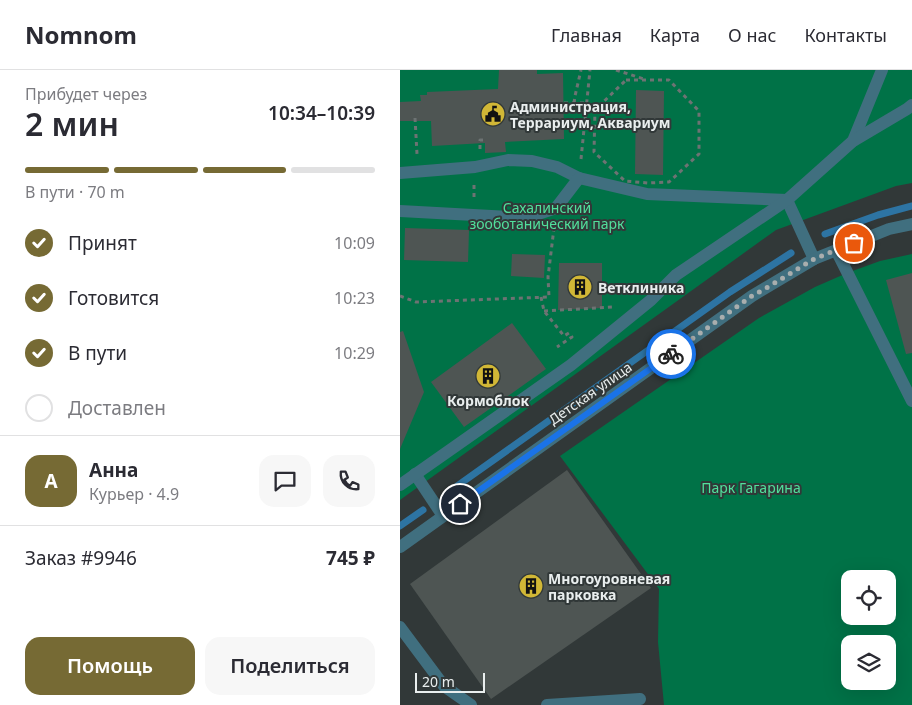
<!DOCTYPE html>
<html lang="ru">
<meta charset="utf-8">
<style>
:root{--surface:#fff;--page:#f7f7f7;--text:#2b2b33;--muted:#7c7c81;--line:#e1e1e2;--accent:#766a34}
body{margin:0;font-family:"Noto Sans",sans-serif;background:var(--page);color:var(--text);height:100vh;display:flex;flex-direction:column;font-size:19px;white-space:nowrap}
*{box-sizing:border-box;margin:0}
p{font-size:16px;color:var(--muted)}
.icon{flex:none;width:28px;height:28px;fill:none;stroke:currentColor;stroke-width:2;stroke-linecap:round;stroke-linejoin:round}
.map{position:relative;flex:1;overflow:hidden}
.drawer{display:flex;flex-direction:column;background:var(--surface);width:400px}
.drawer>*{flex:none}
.fabs{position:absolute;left:441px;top:500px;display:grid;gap:10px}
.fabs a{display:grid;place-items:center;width:55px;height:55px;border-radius:10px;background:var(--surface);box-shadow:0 5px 20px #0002;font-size:25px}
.scale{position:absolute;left:15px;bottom:12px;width:70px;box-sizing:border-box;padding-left:5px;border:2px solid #e9eeee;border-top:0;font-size:14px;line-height:18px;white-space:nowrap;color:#e9eeee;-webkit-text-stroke:4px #313838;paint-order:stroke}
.pin{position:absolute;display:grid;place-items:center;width:42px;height:42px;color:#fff;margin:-21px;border:2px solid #fff;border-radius:50%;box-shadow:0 1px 5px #0007}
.courier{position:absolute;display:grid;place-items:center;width:50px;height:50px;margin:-25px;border:4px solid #1a73e8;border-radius:50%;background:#fff;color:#222;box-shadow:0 1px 6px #0007}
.summary em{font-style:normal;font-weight:600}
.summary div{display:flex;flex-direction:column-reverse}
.summary{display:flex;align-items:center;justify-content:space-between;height:85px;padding:0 25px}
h1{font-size:32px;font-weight:600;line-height:38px}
.bar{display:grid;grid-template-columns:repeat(4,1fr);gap:8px 5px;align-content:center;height:60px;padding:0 25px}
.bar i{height:6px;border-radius:4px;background:var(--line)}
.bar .on{background:var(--accent)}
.bar p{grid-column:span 4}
.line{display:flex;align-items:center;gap:12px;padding:0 25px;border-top:1px solid var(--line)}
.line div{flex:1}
.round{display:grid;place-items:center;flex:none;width:52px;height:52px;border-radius:15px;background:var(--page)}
ol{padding:0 25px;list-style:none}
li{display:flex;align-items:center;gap:15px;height:55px}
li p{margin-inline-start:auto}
li .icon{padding:5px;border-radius:50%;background:var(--accent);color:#fff;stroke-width:4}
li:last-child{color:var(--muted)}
li i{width:28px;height:28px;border:2px solid var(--line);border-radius:50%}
.action{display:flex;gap:10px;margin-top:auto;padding:10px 25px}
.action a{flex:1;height:58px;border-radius:15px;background:var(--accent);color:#fff;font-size:20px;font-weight:600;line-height:58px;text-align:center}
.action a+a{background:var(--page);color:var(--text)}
header{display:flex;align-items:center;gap:30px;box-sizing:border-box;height:70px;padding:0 25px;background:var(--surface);border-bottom:1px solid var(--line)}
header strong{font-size:24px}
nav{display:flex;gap:28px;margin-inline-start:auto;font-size:18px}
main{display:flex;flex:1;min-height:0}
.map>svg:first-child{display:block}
</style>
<header>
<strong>Nomnom</strong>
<nav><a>Главная</a><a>Карта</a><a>О нас</a><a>Контакты</a></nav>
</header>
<main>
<section class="drawer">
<div class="summary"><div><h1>2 мин</h1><p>Прибудет через</p></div><em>10:34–10:39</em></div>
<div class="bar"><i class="on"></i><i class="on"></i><i class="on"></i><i></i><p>В пути · 70 m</p></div>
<ol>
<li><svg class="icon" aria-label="check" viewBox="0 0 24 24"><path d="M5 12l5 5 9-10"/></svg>Принят<p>10:09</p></li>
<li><svg class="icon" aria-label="check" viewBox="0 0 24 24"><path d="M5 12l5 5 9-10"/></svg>Готовится<p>10:23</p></li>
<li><svg class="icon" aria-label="check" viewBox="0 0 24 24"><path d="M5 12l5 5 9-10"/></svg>В пути<p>10:29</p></li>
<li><i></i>Доставлен</li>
</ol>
<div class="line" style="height:90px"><b class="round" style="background:var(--accent);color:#fff">А</b><div><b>Анна</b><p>Курьер · 4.9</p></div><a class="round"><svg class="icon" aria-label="chat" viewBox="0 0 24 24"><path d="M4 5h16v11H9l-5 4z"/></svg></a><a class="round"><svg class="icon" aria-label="phone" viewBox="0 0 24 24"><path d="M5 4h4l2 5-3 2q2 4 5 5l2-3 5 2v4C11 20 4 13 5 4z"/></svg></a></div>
<div class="line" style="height:65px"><div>Заказ #9946</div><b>745 ₽</b></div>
<div class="action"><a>Помощь</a><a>Поделиться</a></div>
</section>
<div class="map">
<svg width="512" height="635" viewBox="0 0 512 635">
<rect width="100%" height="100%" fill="#313838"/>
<g fill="#007247" fill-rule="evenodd">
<polygon points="0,0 512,0 512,113 496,116 376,160 0,430"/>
<path d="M 512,184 L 512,635 L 264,635 L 258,572 L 259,519 L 160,386 L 359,248 L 415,217 L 447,203 L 480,191 ZM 450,509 L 488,509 L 488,546 L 450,546 ZM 450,574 L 488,574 L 488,611 L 450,611 Z"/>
</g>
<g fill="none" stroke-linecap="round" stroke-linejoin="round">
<g stroke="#2d74a3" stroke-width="7">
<polyline points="425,164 478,145 512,136"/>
<polyline points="57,416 330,222 391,183"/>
<polyline points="0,456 23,440"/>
</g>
</g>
<g fill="#4e5553">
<polygon points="99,0 137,0 137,4 163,3 164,69 105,72 106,82 85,83 85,73 32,76 31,51 0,51 0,32 21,31 20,25 27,25 27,22 98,19"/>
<polygon points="236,20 264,21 263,105 235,104"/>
<polygon points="5,158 69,160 68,192 4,190"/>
<polygon points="112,184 145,185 144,208 111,206"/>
<polygon points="159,193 202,193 202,238 158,240"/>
<polygon points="512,203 512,283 506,284 486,210"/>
<polygon points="112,253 146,299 64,357 31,312"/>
<polygon points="3,261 24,322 0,379 0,262"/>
<polygon points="167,400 251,518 91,629 10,514"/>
</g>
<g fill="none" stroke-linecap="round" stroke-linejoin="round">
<g stroke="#6d7373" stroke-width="3" stroke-dasharray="4 4" stroke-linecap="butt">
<polyline points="216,0 244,9"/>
<polygon points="226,10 269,10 299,41 299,84 269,112 248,113 225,111 194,82 195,40"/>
<polyline points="164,33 186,33"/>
<polyline points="174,33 175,26 181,0"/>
<polyline points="15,48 17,84"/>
<polyline points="80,79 80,70 85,70"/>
<polyline points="181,89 190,0"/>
<polyline points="74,127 74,114"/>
<polyline points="0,226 16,232 149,227 148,207 154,158"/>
<polyline points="141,227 144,241 164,266 169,263 172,267 157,277"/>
<polyline points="144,241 213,237"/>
</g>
<g stroke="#406f7f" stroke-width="12">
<polyline points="453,71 482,0"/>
<polyline points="0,103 75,97 108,90 132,91 157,97 179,108 247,124 387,130"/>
<polyline points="387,130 414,189"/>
<polyline points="0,141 126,148 156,138 179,108"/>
<polyline points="436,180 512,331"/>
<polyline points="15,404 43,446"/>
<polyline points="0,415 171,295 251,230 276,205 387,130 453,71 507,39 512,35"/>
<polyline points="0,477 352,226 414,189 489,159 512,154"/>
<polyline points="0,557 44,616 71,635"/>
<polyline points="147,635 240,629"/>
</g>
</g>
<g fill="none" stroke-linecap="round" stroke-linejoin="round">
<polyline stroke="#a9aeae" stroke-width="5" stroke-dasharray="0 9" points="271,284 352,226 368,217 414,189 454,173"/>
<polyline stroke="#1a73e8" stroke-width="6" points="60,434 271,284"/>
</g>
<defs>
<symbol id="civic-disc" viewBox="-11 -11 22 22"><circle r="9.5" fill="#d1b736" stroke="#313838"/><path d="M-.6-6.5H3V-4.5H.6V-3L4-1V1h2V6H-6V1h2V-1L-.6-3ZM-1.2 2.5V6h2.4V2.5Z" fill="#111"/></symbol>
<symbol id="building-disc" viewBox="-11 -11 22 22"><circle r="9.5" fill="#d1b736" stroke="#313838"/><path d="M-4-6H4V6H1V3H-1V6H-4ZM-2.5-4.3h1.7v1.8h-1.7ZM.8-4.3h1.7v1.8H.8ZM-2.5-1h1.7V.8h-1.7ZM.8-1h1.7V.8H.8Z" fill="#111"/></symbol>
</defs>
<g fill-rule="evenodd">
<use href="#civic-disc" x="79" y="30" width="28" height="28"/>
<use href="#building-disc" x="166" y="203" width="28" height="28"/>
<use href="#building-disc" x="74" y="292" width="28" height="28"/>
<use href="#building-disc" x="117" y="502" width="28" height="28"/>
</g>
<g text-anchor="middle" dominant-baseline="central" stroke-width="4" stroke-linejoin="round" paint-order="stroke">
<g font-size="14" font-weight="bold" fill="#e9eeee" stroke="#313838" text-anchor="start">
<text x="110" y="36">Администрация,<tspan x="110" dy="16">Террариум, Аквариум</tspan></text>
<text x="198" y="217">Ветклиника</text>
<text x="88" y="330" text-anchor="middle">Кормоблок</text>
<text x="148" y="508">Многоуровневая<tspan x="148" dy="16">парковка</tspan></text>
</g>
<g font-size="14" fill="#51e09c" stroke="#313838">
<text x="147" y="137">Сахалинский<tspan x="147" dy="16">зооботанический парк</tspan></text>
<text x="351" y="417">Парк Гагарина</text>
</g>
<g font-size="14" fill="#e9eeee" stroke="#313838">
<text transform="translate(190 323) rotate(-35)">Детская улица</text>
</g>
</g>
</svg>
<div class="fabs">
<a><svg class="icon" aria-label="locate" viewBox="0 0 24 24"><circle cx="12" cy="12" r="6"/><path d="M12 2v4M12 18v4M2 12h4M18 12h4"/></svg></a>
<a><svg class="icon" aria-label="layers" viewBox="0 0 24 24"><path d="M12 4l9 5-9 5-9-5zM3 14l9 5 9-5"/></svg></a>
</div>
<div class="scale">20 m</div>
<div class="pin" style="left:454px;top:173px;background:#ea580c"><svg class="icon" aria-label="bag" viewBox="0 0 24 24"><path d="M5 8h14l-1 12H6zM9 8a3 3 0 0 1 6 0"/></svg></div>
<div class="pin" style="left:60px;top:434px;background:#1f2937"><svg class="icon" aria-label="home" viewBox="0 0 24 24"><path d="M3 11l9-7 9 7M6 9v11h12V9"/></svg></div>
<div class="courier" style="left:271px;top:284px"><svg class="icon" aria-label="bike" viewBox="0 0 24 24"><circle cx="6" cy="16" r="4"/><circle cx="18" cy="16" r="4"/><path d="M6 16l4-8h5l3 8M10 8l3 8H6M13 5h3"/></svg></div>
</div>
</main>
